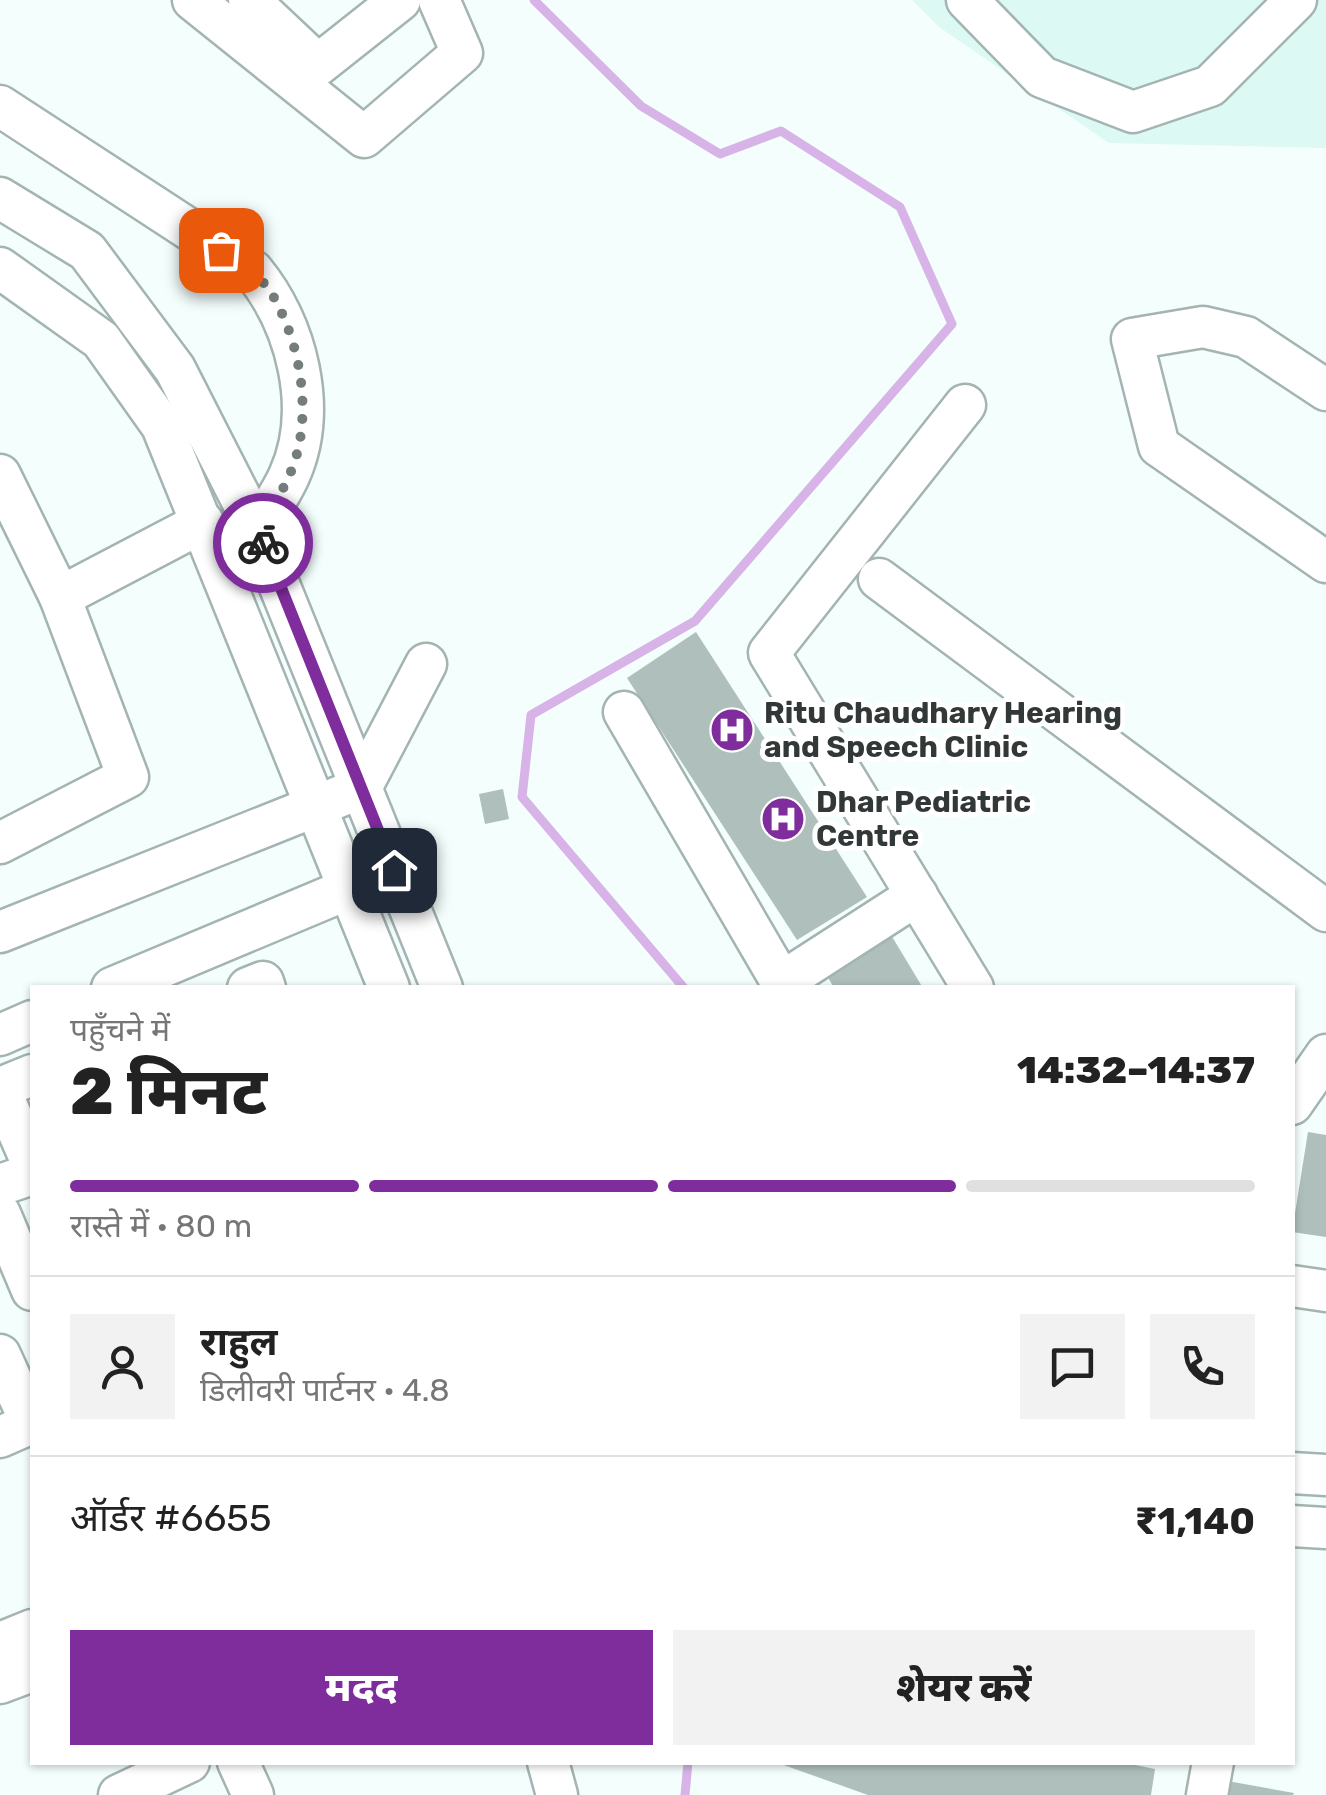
<!DOCTYPE html>
<html lang="hi">
<meta charset="utf-8">
<style>
:root{--surface:#fff;--page:#f2f2f2;--text:#222;--muted:#767676;--line:#e0e0e0;--accent:#7f2c9c}
body{margin:0;font-family:Rubik,"Noto Sans Devanagari",sans-serif;background:var(--page);color:var(--text);height:100vh;display:flex;flex-direction:column;font-size:38px;white-space:nowrap}
*{box-sizing:border-box;margin:0}
p{font-size:32px;color:var(--muted)}
.icon{flex:none;width:55px;height:55px;fill:none;stroke:currentColor;stroke-width:2;stroke-linecap:round;stroke-linejoin:round}
.map{position:relative;flex:1;overflow:hidden}
.sheet{position:absolute;left:30px;top:985px;width:1265px;height:780px;display:flex;flex-direction:column;background:var(--surface);border-radius:0px;box-shadow:0 2px 8px #0004}
.sheet>*{flex:none}
.pin{position:absolute;display:grid;place-items:center;width:85px;height:85px;color:#fff;margin:-42px;border-radius:20px;box-shadow:0 5px 15px #0006}
.courier{position:absolute;display:grid;place-items:center;width:100px;height:100px;margin:-50px;border:8px solid #7f2c9c;border-radius:50%;background:#fff;color:#222;box-shadow:0 2px 12px #0007}
.head em{font-style:normal;font-weight:800}
.head div{display:flex;flex-direction:column-reverse}
.head{display:flex;align-items:center;justify-content:space-between;height:170px;padding:0 40px}
h1{font-size:65px;font-weight:800;line-height:75px}
.bar{display:grid;grid-template-columns:repeat(4,1fr);gap:15px 10px;align-content:center;height:120px;padding:0 40px}
.bar i{height:12px;border-radius:8px;background:var(--line)}
.bar .current{background:var(--accent)}
.bar p{grid-column:span 4}
.line{display:flex;align-items:center;gap:25px;padding:0 40px;border-top:2px solid var(--line)}
.line div{flex:1}
.round{display:grid;place-items:center;flex:none;width:105px;height:105px;border-radius:0px;background:var(--page)}
.action{display:flex;gap:20px;margin-top:auto;padding:20px 40px}
.action a{flex:1;height:115px;border-radius:0px;background:var(--accent);color:#fff;font-size:40px;font-weight:800;line-height:115px;text-align:center}
.action a+a{background:var(--page);color:var(--text)}
.map>svg:first-child{display:block}
</style>
<div class="map">
<svg width="1326" height="1795" viewBox="0 0 1326 1795">
<rect width="100%" height="100%" fill="#f4fefd"/>
<polygon fill="#ddf9f4" points="912,0 1326,0 1326,148 1109,143 939,27"/>
<g fill="none" stroke-linecap="round" stroke-linejoin="round">
<g stroke="#d7b3e7" stroke-width="9">
<polyline points="534,0 641,106 720,154 781,131 900,207 952,324 695,621 531,715 522,797 684,988"/>
<polyline points="685,1795 688,1762"/>
</g>
</g>
<g fill="#aebfbc">
<polygon points="696,632 867,897 797,940 627,678"/>
<polygon points="503,789 509,819 485,824 479,794"/>
<polygon points="885,925 923,988 834,988 820,963"/>
<polygon points="1308,1132 1326,1135 1326,1237 1292,1232"/>
<polygon points="1120,1762 1155,1769 1151,1795 868,1795 778,1763"/>
<polygon points="1222,1780 1294,1793 1293,1795 1218,1795"/>
</g>
<g fill="none" stroke-linecap="round" stroke-linejoin="round">
<defs>
<g id="minor">
<polyline points="193,0 364,137 462,53 439,0"/>
<polyline points="249,0 318,65 400,0"/>
<polyline points="967,0 1042,77 1133,112 1210,86 1296,0"/>
<path d="M 0,106 L 253,271 C 297,324 319,410 289,476 C 281,494 268,512 257,530"/>
<polyline points="0,198 87,251 175,369 257,530 442,988"/>
<polyline points="0,268 101,340 162,426 389,988"/>
<polyline points="1326,390 1246,337 1203,327 1132,339 1159,446 1326,562"/>
<polyline points="965,405 769,653 973,988"/>
<polyline points="0,475 60,597 128,777 0,843"/>
<polyline points="879,579 1326,911"/>
<polyline points="60,597 203,522"/>
<polyline points="624,712 785,988"/>
<polyline points="0,932 361,788 426,664"/>
<polyline points="782,982 917,895"/>
<polyline points="112,988 372,879"/>
<polyline points="248,988 263,982 265,988"/>
<polyline points="0,1035 32,1021"/>
<polyline points="0,1088 32,1075"/>
<polyline points="0,1090 32,1163"/>
<polyline points="1292,1104 1326,1055"/>
<polyline points="0,1185 32,1174"/>
<polyline points="0,1214 32,1290"/>
<polyline points="1292,1286 1326,1291"/>
<polyline points="0,1355 31,1423"/>
<polyline points="0,1437 32,1423"/>
<polyline points="1292,1473 1326,1475"/>
<polyline points="1292,1526 1326,1528"/>
<polyline points="0,1643 32,1630"/>
<polyline points="0,1683 32,1671"/>
<polyline points="238,1762 253,1795"/>
<polyline points="548,1762 557,1795"/>
<polyline points="119,1795 189,1762"/>
<polyline points="1207,1795 1213,1762"/>
</g>
</defs>
<use href="#minor" stroke="#a3b4b2" stroke-width="45"/>
<use href="#minor" stroke="#fff" stroke-width="40"/>
</g>
<g fill="none" stroke-linecap="round" stroke-linejoin="round">
<path stroke="#757d7c" stroke-width="10" stroke-dasharray="0 18" d="M 221,250 C 241,263 261,275 273,296 C 302,346 314,422 289,476 C 281,495 268,512 257,530 L 263,543"/>
<polyline stroke="#7f2c9c" stroke-width="12" points="263,543 394,870"/>
</g>
<defs>
<symbol id="hospital-disc" viewBox="-11 -11 22 22"><circle r="9.5" fill="#7f2c9c" stroke="#fff"/><path d="M-5-5h3v3.5h4V-5h3V5h-3V1.5h-4V5h-3Z" fill="#fff"/></symbol>
</defs>
<g fill-rule="evenodd">
<use href="#hospital-disc" x="707" y="705" width="50" height="50"/>
<use href="#hospital-disc" x="758" y="794" width="50" height="50"/>
</g>
<g text-anchor="middle" dominant-baseline="central" stroke-width="10" stroke-linejoin="round" paint-order="stroke">
<g font-size="30" font-weight="bold" fill="#313837" stroke="#fff" text-anchor="start">
<text x="764" y="713">Ritu Chaudhary Hearing<tspan x="764" dy="34">and Speech Clinic</tspan></text>
<text x="816" y="802">Dhar Pediatric<tspan x="816" dy="34">Centre</tspan></text>
</g>
</g>
</svg>
<div class="pin" style="left:221px;top:250px;background:#ea580c"><svg class="icon" aria-label="bag" viewBox="0 0 24 24"><path d="M5 8h14l-1 12H6zM9 8a3 3 0 0 1 6 0"/></svg></div>
<div class="pin" style="left:394px;top:870px;background:#1f2937"><svg class="icon" aria-label="home" viewBox="0 0 24 24"><path d="M3 11l9-7 9 7M6 9v11h12V9"/></svg></div>
<div class="courier" style="left:263px;top:543px"><svg class="icon" aria-label="bike" viewBox="0 0 24 24"><circle cx="6" cy="16" r="4"/><circle cx="18" cy="16" r="4"/><path d="M6 16l4-8h5l3 8M10 8l3 8H6M13 5h3"/></svg></div>
<section class="sheet">
<div class="head"><div><h1>2 मिनट</h1><p>पहुँचने में</p></div><em>14:32–14:37</em></div>
<div class="bar"><i class="current"></i><i class="current"></i><i class="current"></i><i></i><p>रास्ते में · 80 m</p></div>
<div class="line" style="height:180px"><a class="round"><svg class="icon" aria-label="person" viewBox="0 0 24 24"><circle cx="12" cy="8" r="4"/><path d="M4 21q1-7 8-7t8 7"/></svg></a><div><b>राहुल</b><p>डिलीवरी पार्टनर · 4.8</p></div><a class="round"><svg class="icon" aria-label="chat" viewBox="0 0 24 24"><path d="M4 5h16v11H9l-5 4z"/></svg></a><a class="round"><svg class="icon" aria-label="phone" viewBox="0 0 24 24"><path d="M5 4h4l2 5-3 2q2 4 5 5l2-3 5 2v4C11 20 4 13 5 4z"/></svg></a></div>
<div class="line" style="height:130px"><div>ऑर्डर #6655</div><b>₹1,140</b></div>
<div class="action"><a>मदद</a><a>शेयर करें</a></div>
</section>
</div>
